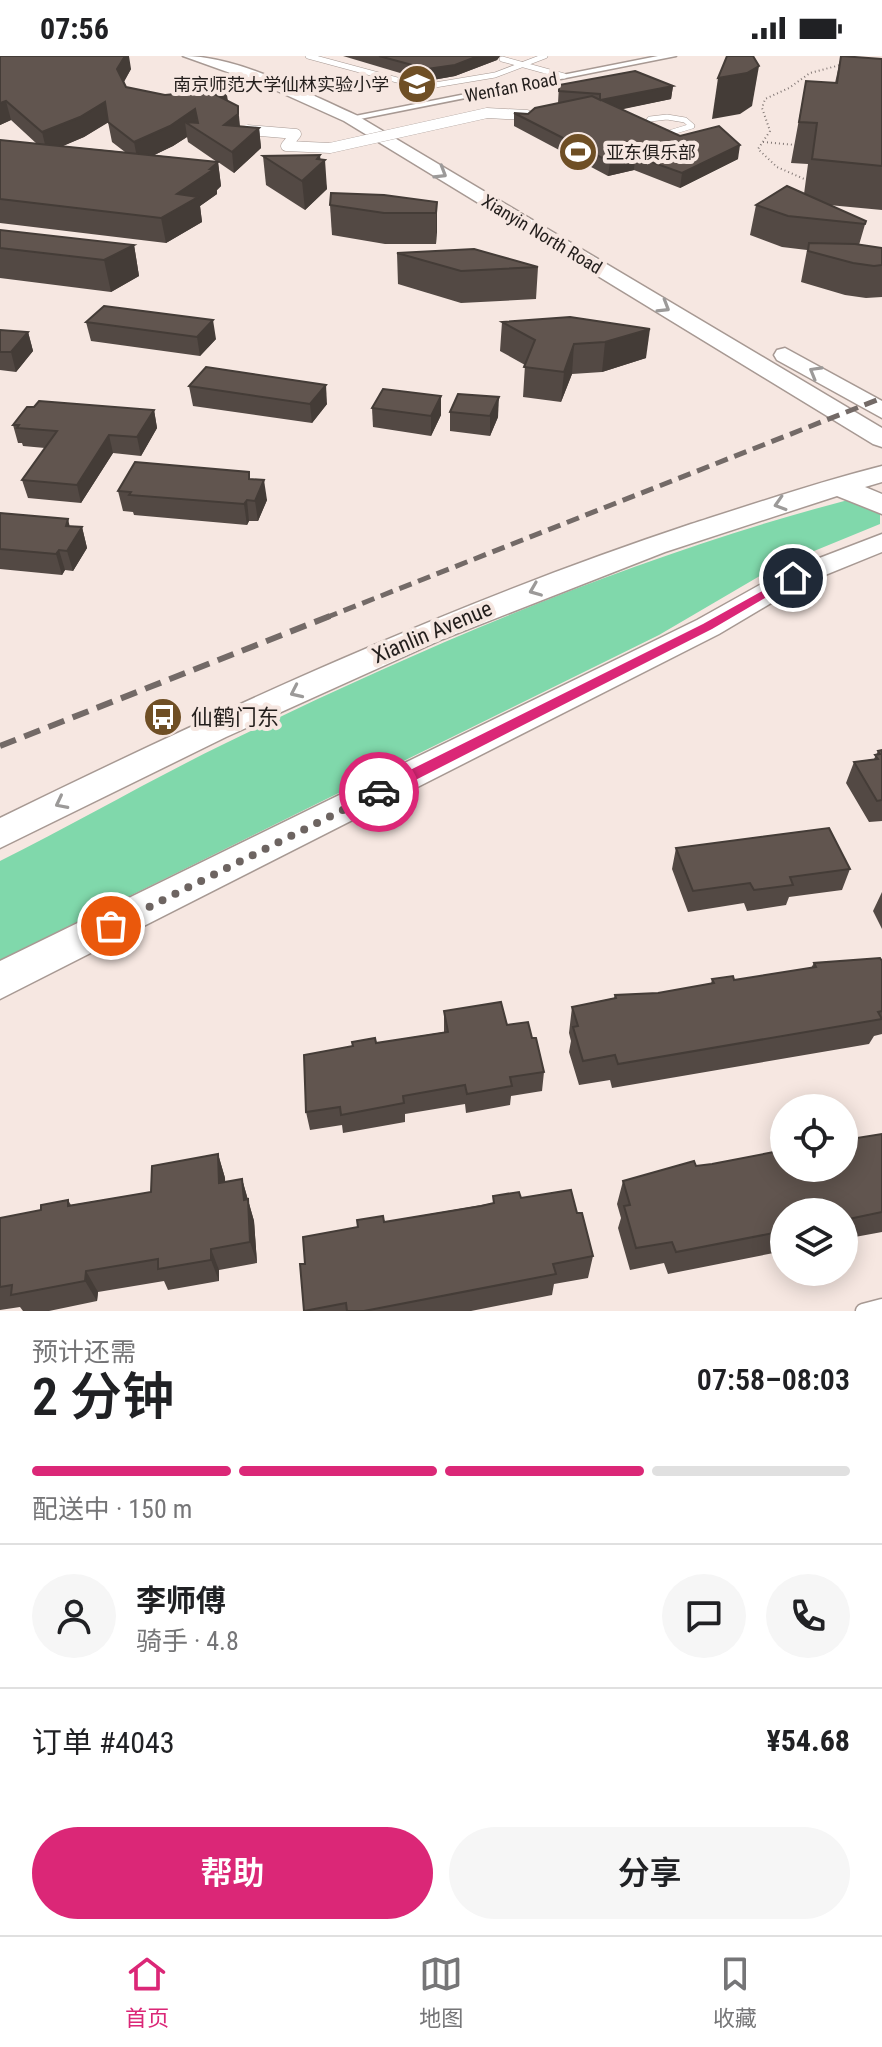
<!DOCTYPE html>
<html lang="zh">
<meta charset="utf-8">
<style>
:root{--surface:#fff;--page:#f6f6f6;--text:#202124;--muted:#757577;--line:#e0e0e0;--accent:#db2777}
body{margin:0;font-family:"Roboto Condensed","Noto Sans SC",sans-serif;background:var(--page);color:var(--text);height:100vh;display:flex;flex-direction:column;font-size:30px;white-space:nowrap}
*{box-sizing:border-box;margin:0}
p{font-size:26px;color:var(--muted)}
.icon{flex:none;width:44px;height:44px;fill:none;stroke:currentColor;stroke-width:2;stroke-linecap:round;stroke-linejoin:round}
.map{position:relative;height:1255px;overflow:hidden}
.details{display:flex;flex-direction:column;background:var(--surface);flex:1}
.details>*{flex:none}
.buttons{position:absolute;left:770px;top:1038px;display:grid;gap:16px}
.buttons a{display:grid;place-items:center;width:88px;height:88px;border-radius:50%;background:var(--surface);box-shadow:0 4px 20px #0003;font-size:40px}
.pin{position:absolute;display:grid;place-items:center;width:68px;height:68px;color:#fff;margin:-34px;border:4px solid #fff;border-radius:50%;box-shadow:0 2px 8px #0007}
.courier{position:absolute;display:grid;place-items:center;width:80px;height:80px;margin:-40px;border:6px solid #db2777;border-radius:50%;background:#fff;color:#222;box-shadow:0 2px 10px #0007}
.overview em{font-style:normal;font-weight:600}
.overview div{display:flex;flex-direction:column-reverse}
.overview{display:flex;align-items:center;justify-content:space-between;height:136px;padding:0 32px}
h1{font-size:52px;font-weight:600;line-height:60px}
.bar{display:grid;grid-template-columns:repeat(4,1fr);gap:12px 8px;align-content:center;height:96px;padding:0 32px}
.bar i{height:10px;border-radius:6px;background:var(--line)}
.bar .selected{background:var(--accent)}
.bar p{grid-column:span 4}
.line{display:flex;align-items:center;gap:20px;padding:0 32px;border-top:2px solid var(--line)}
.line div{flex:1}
.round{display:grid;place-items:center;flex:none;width:84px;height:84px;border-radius:42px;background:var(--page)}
.cta{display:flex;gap:16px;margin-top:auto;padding:16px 32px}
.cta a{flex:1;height:92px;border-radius:48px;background:var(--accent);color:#fff;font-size:32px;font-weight:600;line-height:92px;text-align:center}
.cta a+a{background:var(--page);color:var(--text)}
.status{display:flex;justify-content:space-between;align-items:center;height:56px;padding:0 40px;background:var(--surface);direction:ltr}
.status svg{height:22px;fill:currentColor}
.dock{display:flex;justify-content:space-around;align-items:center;height:112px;border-top:2px solid var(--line);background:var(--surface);font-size:22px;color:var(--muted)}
.dock a{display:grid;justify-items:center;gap:4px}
.dock .selected{color:var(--accent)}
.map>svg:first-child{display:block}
</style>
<div class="status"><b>07:56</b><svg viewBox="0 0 49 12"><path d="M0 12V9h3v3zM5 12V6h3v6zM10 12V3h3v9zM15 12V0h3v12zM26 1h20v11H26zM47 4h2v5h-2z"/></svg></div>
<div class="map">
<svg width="882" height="1255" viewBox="0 0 882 1255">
<rect width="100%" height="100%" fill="#f6e7e1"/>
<path fill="#80d8ab" d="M 848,444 L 880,456 L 880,468 L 775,511 L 659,579 L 0,904 L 0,805 C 76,767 150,724 226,687 C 422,591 637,499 848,444 Z"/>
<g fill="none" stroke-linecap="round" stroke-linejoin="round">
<defs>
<g id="lane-far1">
<polyline points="308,0 423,31 495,19 545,0"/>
<polyline points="502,3 564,20"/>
<polygon points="667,61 685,64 692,70 669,77 646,69 650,63"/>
</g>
<polyline id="lane" points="863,1255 882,1250"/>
<polygon id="street" points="658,0 676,0 350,65 345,62"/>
<g id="primary">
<path d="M 183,0 C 239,0 304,36 356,59 L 882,372 L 882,391 L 873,388 L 344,65 L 264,29 Z"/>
<polygon points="785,292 882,345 882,362 777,304 774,299 777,294"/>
<path d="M 882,410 L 882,426 L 865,431 L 882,438 L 882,458 L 837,440 L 665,496 L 443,583 L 226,681 L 0,792 L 0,762 C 225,652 453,547 691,468 C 754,448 818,426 882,410 Z"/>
<polygon points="882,478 882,496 803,528 719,578 0,943 0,905 697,564 783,516"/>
</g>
</defs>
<use href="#lane-far1" stroke="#a79993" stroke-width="6"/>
<use href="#lane" stroke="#a79993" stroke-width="17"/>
<use href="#street" stroke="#a79993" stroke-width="3"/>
<use href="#primary" stroke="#a79993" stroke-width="3"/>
<g stroke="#837976" stroke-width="2" stroke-dasharray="1 3" stroke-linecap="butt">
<polyline points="763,86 796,89"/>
<polyline points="811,126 777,111 758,93 770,75 762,52 765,43 789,32 810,17 844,8"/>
</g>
<use href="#lane-far1" stroke="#fff" stroke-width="5"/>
<use href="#lane" stroke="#fff" stroke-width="14"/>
<use href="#street" fill="#fff" fill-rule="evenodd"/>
<use href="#primary" fill="#fff" fill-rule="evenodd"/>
<polyline stroke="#736a67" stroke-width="5" stroke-dasharray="13 7" stroke-linecap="butt" points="325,562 882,342"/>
<polyline stroke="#736a67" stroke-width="6" stroke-dasharray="17 9" stroke-linecap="butt" points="0,690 330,560"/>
<defs>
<polyline id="street-bridge" points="247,74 296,78 286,90 330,92 487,57 527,59 527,63"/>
</defs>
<use href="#street-bridge" stroke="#a79993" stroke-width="11" stroke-linecap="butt"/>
<use href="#street-bridge" stroke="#fff" stroke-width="10"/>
</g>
<g fill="#534944" fill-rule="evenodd">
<path d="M 0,0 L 131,13 L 124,26 L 126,31 L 165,39 L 226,33 L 228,45 L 240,71 L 259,72 L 261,92 L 234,117 L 218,106 L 221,130 L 217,134 L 217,138 L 200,150 L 202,166 L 166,187 L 0,167 L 0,84 L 37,88 L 11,64 L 0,69 ZM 108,66 L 112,86 L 125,96 L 62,90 L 84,81 ZM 187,81 L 188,86 L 217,106 L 154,99 L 173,90 Z"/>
<polygon points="343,0 500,0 497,4 455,20 427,25"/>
<polygon points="841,0 882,3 882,154 829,149 866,165 859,189 882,192 882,241 866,242 845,239 801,226 807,194 782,191 750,179 756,149 804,138 808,108 791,107 806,25 835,27"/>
<polygon points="559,29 673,30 671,43 621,53 680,80 738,103 680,132 634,114 608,120 514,70 514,57 528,58 558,47"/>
<polygon points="263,100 321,103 327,133 305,154 266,129"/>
<polygon points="437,146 436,188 385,188 332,179 330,149"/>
<polygon points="0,174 134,189 139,220 111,236 0,222"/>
<polygon points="397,197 538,211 536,243 461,247 398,228"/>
<polygon points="570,261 646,302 602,316 572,318 561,346 523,341 525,309 500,295 502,266"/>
<polygon points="86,266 216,283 200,300 91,285"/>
<polygon points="0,274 28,276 33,295 16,316 0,314"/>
<polygon points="189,330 327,348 312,367 193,350"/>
<polygon points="372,352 441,359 431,380 373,371"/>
<polygon points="154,354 157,372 141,400 113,397 81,447 28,442 22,424 45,392 23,390 22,387 18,387 13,369"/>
<polygon points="450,356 498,361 490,380 450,375"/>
<polygon points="249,416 250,423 267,444 258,465 249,465 247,469 134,459 133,456 123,455 118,435"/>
<polygon points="0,457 70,470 82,471 87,492 73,515 65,514 62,519 0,513"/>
<polygon points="882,694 882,765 869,766 846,727 854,706 874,703 878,695"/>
<polygon points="676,792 850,813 842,834 789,841 786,849 747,855 744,847 688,856 672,813"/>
<polygon points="882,836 882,873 873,855"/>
<polygon points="882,905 882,978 874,980 869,988 612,1032 610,1024 579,1029 569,996 571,985 569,977 572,951 614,942 615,939 658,937 711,928 712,923 734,924 811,912 814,907"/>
<polygon points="444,955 507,969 532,982 544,1016 542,1035 511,1040 510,1049 466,1057 465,1048 405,1058 405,1066 343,1077 342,1069 310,1074 306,1056 376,987 444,976"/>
<polygon points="882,1078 882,1176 844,1183 844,1156 784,1156 784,1195 668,1218 664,1207 630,1214 618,1172 621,1162 617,1148 623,1125 775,1096 778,1090 784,1112"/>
<polygon points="218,1098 225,1122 225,1126 242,1123 254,1165 257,1207 219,1214 219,1225 168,1234 164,1225 98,1236 97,1245 49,1255 23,1255 20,1251 0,1254 0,1162 41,1154 68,1144 71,1149 151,1136"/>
<polygon points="493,1140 521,1142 577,1157 593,1200 588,1222 554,1228 552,1239 471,1255 304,1255 305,1208 384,1166 493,1147"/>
</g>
<g fill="#443c37">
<polygon points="125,0 129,0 131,13 120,32 117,13"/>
<polygon points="478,0 500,0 497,4 455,20 427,25 427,13"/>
<polygon points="759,10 752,50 740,58 712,63 718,22"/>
<polygon points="673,30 671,43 600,58 601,44"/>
<polygon points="226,33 228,52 216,39"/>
<polygon points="6,45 11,64 0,69 0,47"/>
<polygon points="105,46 109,66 84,81 47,97 42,76"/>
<polygon points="238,50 240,70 224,69"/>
<polygon points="195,53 198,73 185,66 187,81 173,90 138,107 134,86"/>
<polygon points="259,72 261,92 234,117 232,96"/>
<polygon points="740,89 738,103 680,132 682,117"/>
<polygon points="320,99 321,108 325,104 327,133 305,154 302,125"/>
<polygon points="635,100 634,114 608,120 610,106"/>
<polygon points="218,106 221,130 217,134 217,138 200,150 202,166 166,187 161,162 177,138"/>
<polygon points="437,146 437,176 436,188 436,157"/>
<polygon points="134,189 139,220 111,236 104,204"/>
<polygon points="213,264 216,283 200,300 197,281"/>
<polygon points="650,273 646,302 602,316 605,286"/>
<polygon points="28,276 33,295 16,316 11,296"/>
<polygon points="574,288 572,318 561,346 564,316"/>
<polygon points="326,329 327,348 312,367 310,348"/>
<polygon points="441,340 441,359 431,380 431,360"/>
<polygon points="499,341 498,361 490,380 490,360"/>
<polygon points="154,354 157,372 141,400 137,381"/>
<polygon points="109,379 113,397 81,447 77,429"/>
<polygon points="264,424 267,444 258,465 255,445"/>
<polygon points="247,444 249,465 247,469 244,448"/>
<polygon points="68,463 73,484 82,471 87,492 73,515 67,495 66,470"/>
<polygon points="59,494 65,514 62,519 56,498"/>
<polygon points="218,1098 225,1122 226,1150 219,1127"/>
<polygon points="242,1123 254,1165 257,1207 250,1186 244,1144"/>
<polygon points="211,1193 219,1214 219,1225 211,1204"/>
<polygon points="86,1215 98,1236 97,1245 85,1225"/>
</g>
<g fill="#61554f" stroke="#443c37" stroke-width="2">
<polygon points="0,0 125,0 117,13 126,31 165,39 226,33 216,39 238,50 238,58 224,69 259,72 232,96 185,66 198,67 195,53 170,70 134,86 108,66 105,46 80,61 42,76 6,45 0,47"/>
<polygon points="379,0 478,0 455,9 427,13"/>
<polygon points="727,0 753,0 759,10 747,17 718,22"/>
<polygon points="841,0 882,3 882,110 812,103 817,67 799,66 806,25 837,27"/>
<polygon points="635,15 673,30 601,44 680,80 719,70 740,89 682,117 635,100 610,106 514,57 528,58 535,52 592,40 600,44 600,38 559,35 559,29"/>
<polygon points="0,84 218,106 210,113 214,113 177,138 198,141 161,162 0,143"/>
<polygon points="320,99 317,103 325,104 302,125 263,100"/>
<polygon points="787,130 866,165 865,168 788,160 756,149"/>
<polygon points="331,137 384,139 437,146 436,157 384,157 330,149"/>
<polygon points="0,174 134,189 104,204 0,192"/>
<polygon points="809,187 855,188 882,192 882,209 874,210 853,207 808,195"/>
<polygon points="474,193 538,211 461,215 397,197"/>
<polygon points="104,250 213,264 197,281 86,266"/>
<polygon points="570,261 650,273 605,286 574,288 564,316 524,311 535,284 502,266"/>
<polygon points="0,274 28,276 11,296 0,296"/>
<polygon points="206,311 326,329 310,348 189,330"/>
<polygon points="383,333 441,340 431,360 372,352"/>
<polygon points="458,338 499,341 490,360 450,356"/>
<polygon points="39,345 154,354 137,381 109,379 77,429 22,424 57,375 17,372 19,369 13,369 27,351 34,351"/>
<polygon points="135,406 249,416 249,423 264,424 255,445 247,444 244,448 129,439 131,436 118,435"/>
<polygon points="0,457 68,463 66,470 82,471 67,495 59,494 56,498 0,493"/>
<polygon points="882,694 882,744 877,745 854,706 878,703 875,699 880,698 878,695"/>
<polygon points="829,772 850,813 790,821 793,829 754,834 750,827 693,835 676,792"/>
<polygon points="880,902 882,905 882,955 878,956 882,963 618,1008 615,999 583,1005 573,971 578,970 572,951 616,942 615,939 658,937 714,927 712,923 733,920 734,924 816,911 814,907"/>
<polygon points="501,946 507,969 528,966 532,982 536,982 544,1016 510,1021 512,1030 467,1038 465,1029 403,1040 404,1047 341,1059 340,1051 306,1056 304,999 353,990 352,986 375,982 376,987 448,976 444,955"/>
<polygon points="882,1078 882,1156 844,1164 844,1156 784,1156 784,1175 676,1196 672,1186 636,1192 624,1150 630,1149 623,1125 694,1105 696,1110 712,1108 779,1095 778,1090 784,1089 784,1112 844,1112 844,1084"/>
<polygon points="218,1098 219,1127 242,1123 244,1144 248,1143 250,1186 211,1193 211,1204 158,1213 158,1203 86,1215 85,1225 11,1239 12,1229 0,1231 0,1162 41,1154 41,1149 68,1144 68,1150 151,1136 152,1110"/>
<polygon points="571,1134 577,1157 582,1157 593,1200 553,1208 556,1218 364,1255 347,1255 346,1247 304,1255 300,1208 305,1208 303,1181 358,1171 357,1164 383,1160 384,1166 481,1150 494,1147 493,1140 519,1136 521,1142"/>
</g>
<defs><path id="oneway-chevron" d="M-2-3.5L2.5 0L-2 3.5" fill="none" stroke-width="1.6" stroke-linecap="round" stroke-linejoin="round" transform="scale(2)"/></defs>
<g stroke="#9c9a99">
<use href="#oneway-chevron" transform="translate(441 117) rotate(31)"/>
<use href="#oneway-chevron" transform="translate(664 251) rotate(31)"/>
<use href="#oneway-chevron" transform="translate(815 316) rotate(-150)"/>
<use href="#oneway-chevron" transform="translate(780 448) rotate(163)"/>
<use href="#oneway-chevron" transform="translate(535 534) rotate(158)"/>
<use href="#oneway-chevron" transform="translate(296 636) rotate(155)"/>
<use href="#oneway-chevron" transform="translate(61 747) rotate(153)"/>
</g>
<polygon fill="#db2777" points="789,520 799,522 712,573 384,740 374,740 372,736 374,732 703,568"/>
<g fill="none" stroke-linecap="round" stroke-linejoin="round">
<polyline stroke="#6d6461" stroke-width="8" stroke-dasharray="0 14.4" points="111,870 379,736"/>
</g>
<defs>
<symbol id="school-disc" viewBox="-11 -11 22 22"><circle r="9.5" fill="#6f4f25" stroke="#f6e7e1"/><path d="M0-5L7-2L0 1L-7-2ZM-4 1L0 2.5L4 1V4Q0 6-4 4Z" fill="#fff"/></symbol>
<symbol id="stadium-disc" viewBox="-11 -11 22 22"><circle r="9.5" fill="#6f4f25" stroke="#f6e7e1"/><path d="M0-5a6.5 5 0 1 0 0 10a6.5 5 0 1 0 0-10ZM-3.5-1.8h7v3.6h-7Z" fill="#fff"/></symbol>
<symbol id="bus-disc" viewBox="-11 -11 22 22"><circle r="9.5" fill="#6f4f25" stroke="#f6e7e1"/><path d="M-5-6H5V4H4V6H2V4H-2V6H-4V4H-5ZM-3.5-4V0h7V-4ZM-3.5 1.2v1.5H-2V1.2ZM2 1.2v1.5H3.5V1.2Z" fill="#fff"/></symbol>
</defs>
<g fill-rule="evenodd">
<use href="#school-disc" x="395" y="6" width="44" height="44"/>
<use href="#stadium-disc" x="556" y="74" width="44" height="44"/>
<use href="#bus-disc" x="141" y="639" width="44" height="44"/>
</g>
<g text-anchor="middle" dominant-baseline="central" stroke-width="8" stroke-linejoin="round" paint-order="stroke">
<g font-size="18" fill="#231e1c" stroke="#f6e7e1" text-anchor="end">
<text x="389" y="28">南京师范大学仙林实验小学</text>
<text x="606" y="96" text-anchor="start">亚东俱乐部</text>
</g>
<g font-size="18" fill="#231e1c" stroke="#f6e7e1">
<text transform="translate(511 31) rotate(-11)">Wenfan Road</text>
<text transform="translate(542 178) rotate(31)">Xianyin North Road</text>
</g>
<g font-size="22" fill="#231e1c" stroke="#f6e7e1">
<text transform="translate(432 576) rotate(-23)">Xianlin Avenue</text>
</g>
<g font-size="22" fill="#231e1c" stroke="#f6e7e1" text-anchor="start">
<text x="191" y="661">仙鹤门东</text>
</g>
</g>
</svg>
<div class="buttons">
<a><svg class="icon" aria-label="locate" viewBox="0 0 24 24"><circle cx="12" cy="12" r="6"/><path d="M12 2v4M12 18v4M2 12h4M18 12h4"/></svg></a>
<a><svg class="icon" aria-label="layers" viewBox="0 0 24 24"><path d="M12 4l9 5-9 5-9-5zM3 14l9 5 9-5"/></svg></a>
</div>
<div class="pin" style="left:111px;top:870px;background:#ea580c"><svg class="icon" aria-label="bag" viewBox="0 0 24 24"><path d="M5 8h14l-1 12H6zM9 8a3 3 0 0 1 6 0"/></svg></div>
<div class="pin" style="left:793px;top:522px;background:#1f2937"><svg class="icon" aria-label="home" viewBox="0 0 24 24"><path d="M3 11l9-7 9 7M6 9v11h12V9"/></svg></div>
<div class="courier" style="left:379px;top:736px"><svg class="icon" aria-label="car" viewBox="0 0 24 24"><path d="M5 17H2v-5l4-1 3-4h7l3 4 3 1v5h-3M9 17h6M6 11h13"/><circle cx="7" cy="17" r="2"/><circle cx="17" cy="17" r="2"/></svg></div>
</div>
<section class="details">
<div class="overview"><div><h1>2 分钟</h1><p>预计还需</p></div><em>07:58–08:03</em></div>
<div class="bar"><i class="selected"></i><i class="selected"></i><i class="selected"></i><i></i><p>配送中 · 150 m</p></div>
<div class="line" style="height:144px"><a class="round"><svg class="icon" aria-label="person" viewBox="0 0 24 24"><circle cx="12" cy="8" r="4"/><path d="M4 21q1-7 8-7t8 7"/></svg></a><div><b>李师傅</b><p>骑手 · 4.8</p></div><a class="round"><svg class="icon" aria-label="chat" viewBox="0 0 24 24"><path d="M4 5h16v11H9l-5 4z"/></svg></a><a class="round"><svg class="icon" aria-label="phone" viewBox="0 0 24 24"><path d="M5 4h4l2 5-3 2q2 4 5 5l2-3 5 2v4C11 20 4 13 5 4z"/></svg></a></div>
<div class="line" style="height:104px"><div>订单 #4043</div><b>¥54.68</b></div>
<div class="cta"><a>帮助</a><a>分享</a></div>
</section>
<nav class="dock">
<a class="selected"><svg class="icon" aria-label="home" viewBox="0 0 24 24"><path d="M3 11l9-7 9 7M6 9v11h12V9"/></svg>首页</a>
<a><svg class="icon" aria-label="map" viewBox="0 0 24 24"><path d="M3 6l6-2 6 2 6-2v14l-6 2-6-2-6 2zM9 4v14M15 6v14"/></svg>地图</a>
<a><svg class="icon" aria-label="saved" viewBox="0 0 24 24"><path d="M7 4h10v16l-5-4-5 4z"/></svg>收藏</a>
</nav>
